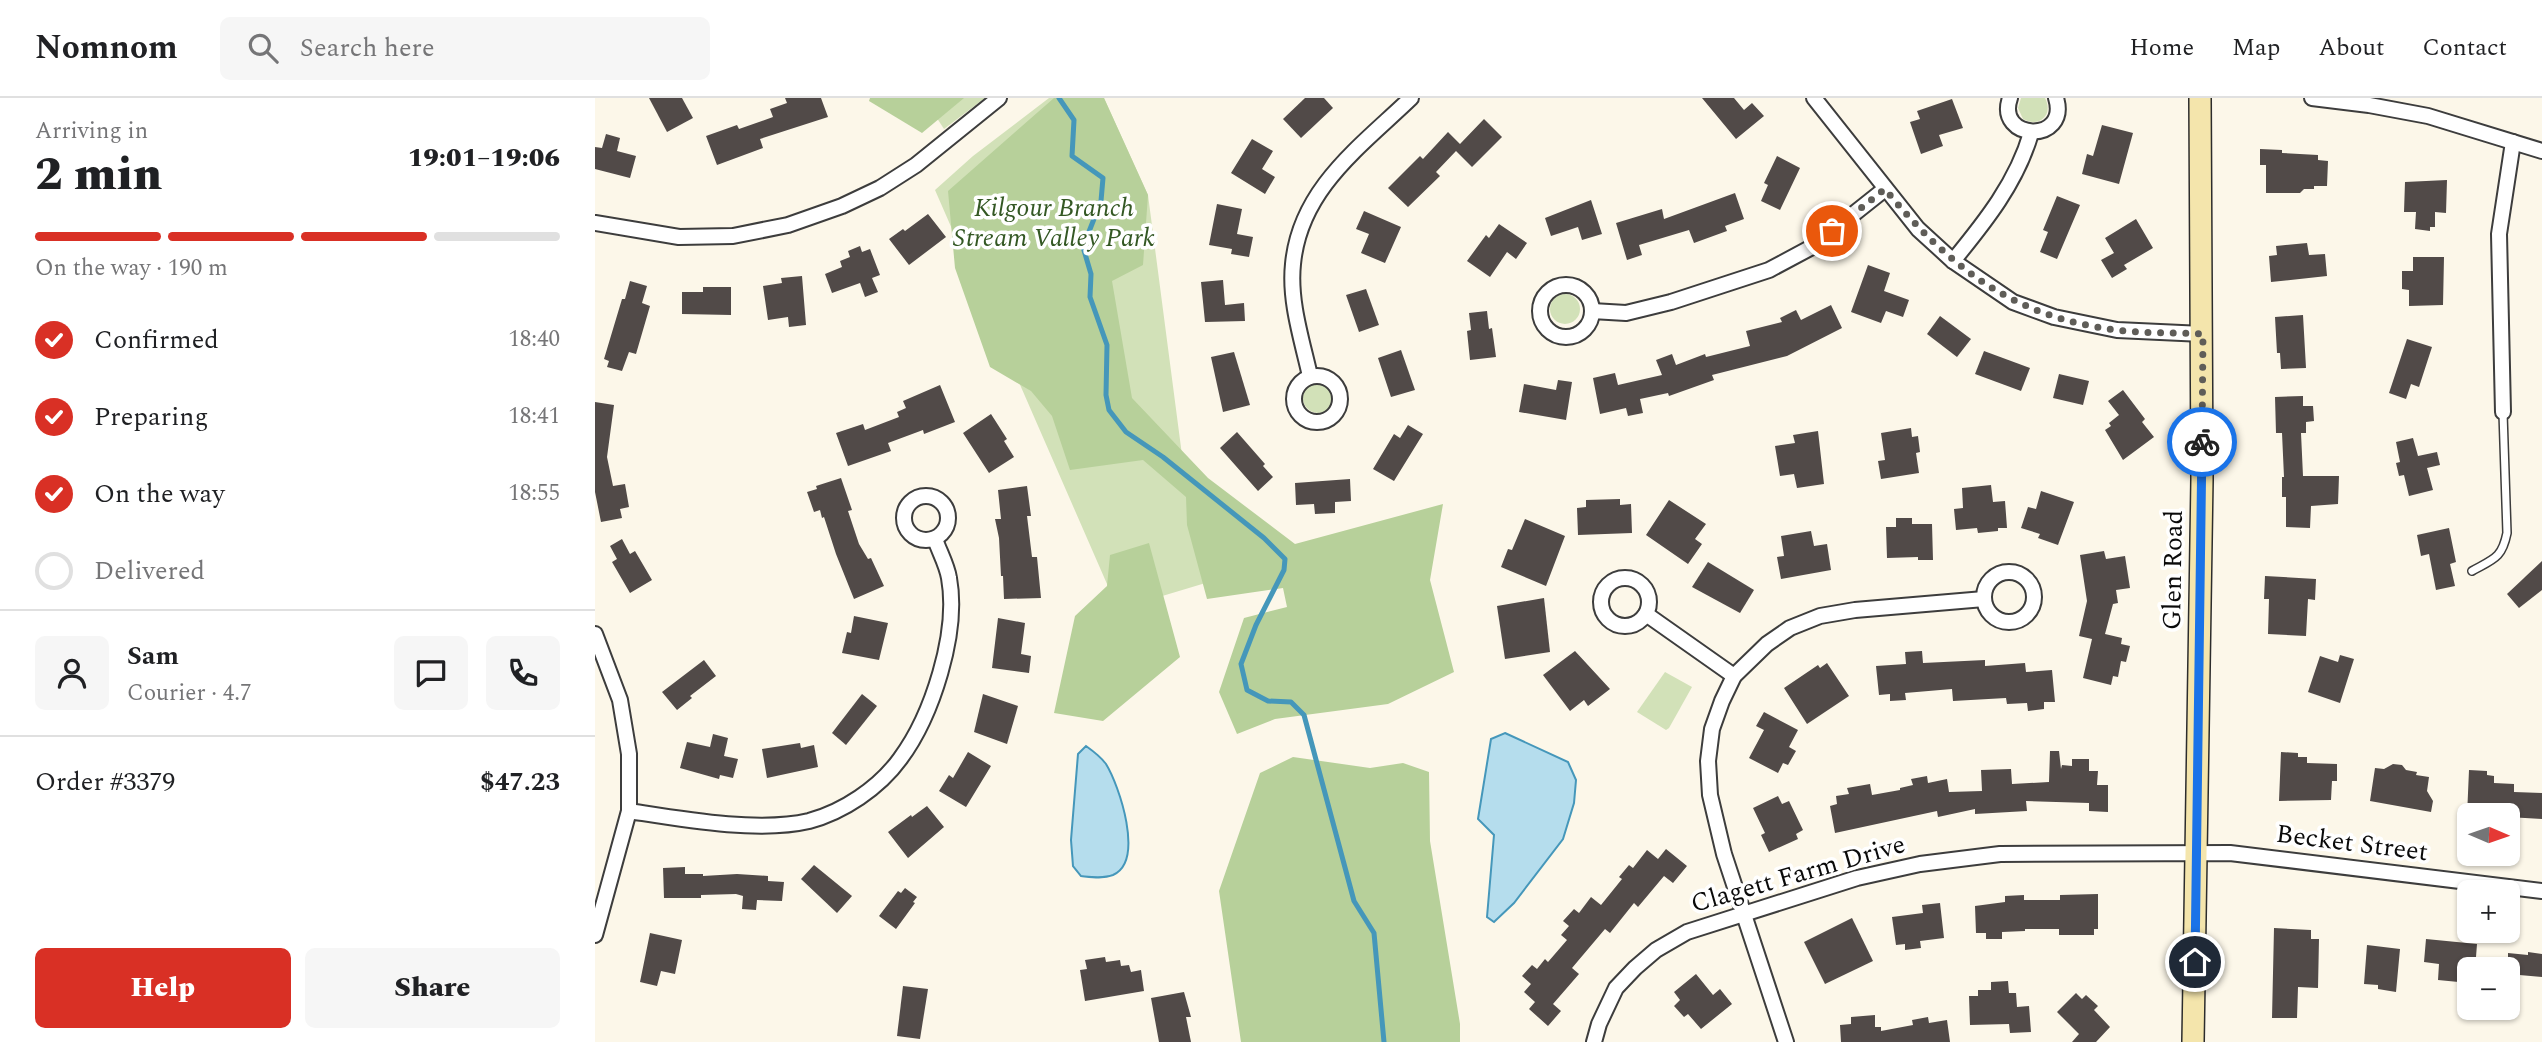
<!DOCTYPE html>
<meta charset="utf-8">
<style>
:root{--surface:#fff;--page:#f6f6f6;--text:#202124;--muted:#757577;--line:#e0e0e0;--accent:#d93025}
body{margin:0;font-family:Spectral,serif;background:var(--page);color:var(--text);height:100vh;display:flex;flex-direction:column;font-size:26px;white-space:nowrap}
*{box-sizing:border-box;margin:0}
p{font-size:23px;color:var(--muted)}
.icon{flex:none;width:38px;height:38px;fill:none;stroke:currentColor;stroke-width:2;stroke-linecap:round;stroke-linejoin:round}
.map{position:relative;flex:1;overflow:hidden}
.side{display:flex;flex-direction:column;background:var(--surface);width:595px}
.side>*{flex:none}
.needle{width:46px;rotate:92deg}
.buttons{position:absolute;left:1862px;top:705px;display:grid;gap:14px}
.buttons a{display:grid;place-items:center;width:63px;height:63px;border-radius:10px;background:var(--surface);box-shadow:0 2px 5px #0004;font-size:35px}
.pin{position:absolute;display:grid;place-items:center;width:60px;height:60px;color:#fff;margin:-30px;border:4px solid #fff;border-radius:50%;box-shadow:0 2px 7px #0007}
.courier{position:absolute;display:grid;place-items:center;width:70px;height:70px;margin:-35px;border:5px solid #1a73e8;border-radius:50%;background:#fff;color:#222;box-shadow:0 2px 9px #0007}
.summary em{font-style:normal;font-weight:800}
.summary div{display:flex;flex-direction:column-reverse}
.summary{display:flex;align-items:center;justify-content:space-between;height:119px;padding:0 35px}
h1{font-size:46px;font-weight:800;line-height:52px}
.bar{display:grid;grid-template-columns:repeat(4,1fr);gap:10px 7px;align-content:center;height:84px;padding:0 35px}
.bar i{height:9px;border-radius:5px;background:var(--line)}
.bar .selected{background:var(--accent)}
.bar p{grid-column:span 4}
.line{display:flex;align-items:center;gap:18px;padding:0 35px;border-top:2px solid var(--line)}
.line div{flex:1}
.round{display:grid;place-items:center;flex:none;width:74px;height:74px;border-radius:10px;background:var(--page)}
ol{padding:0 35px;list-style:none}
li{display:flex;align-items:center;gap:21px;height:77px}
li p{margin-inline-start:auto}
li .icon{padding:7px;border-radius:50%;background:var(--accent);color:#fff;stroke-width:4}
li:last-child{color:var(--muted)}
li i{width:38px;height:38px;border:4px solid var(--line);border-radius:50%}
.primary-button{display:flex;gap:14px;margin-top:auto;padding:14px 35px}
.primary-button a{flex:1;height:80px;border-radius:10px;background:var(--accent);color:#fff;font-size:28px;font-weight:800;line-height:80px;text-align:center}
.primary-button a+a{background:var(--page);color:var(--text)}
header{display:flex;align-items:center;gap:42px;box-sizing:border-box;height:98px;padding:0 35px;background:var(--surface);border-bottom:2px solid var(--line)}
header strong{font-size:33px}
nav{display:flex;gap:38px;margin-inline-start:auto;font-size:24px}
.search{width:490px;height:63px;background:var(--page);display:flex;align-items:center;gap:18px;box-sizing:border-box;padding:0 24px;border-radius:10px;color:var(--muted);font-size:26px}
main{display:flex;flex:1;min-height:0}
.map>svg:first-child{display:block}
</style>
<header>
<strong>Nomnom</strong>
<div class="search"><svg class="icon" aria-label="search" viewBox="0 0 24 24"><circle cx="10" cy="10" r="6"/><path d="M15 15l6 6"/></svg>Search here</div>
<nav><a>Home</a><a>Map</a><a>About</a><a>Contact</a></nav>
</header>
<main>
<section class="side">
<div class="summary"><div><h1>2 min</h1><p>Arriving in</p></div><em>19:01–19:06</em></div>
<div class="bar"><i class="selected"></i><i class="selected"></i><i class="selected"></i><i></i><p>On the way · 190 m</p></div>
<ol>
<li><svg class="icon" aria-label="check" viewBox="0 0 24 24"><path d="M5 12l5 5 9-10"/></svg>Confirmed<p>18:40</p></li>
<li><svg class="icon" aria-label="check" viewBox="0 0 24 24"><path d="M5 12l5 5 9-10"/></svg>Preparing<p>18:41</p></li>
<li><svg class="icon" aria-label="check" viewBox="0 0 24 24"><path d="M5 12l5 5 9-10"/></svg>On the way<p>18:55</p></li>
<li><i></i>Delivered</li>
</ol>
<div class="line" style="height:126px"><a class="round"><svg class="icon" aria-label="person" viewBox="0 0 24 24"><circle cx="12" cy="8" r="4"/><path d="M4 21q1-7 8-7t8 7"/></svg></a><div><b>Sam</b><p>Courier · 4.7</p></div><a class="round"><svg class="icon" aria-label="chat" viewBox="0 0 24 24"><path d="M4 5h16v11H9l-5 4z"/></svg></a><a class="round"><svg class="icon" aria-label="phone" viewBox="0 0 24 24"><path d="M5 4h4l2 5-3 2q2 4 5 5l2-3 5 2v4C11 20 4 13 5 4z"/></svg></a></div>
<div class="line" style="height:91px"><div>Order #3379</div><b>$47.23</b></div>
<div class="primary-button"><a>Help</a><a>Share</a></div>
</section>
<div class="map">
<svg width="1947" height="944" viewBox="0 0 1947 944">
<rect width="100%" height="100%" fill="#fcf7e9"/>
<g fill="#d2e1b8">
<polygon points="329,0 390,0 349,31"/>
<polygon points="454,0 509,0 553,97 590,380 687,462 554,502 519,502 340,92 378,58"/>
<path d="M 1426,0 L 1450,0 C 1459,17 1444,30 1428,21 L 1423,10 Z"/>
<circle cx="970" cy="211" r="15"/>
<circle cx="723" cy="300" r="15"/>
<polygon points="1070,574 1097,589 1074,630 1071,632 1042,614"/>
</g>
<g fill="#b7d09a">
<polygon points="275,0 369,0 327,35 274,3"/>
<polygon points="459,0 509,0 553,97 548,167 517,183 537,300 613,380 700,446 848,406 835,482 859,574 793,606 680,621 642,636 624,594 649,520 692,509 688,490 612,501 592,427 591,399 548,362 475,372 457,318 436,293 395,269 360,170 353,93"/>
<polygon points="554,445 585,559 508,623 459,615 480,518 512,488 515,457"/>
<polygon points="698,659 775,670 808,665 834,674 835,743 865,926 865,944 646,944 624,793 665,675"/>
</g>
<g fill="#b5dded" stroke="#4597ba" stroke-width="2">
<polygon points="910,635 973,664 981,682 979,705 968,741 919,805 899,824 892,819 899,737 883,721 896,641"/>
<path d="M 491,648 C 498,653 506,659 511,666 C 524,687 550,763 518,777 C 508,781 496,779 486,778 L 478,768 L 476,742 L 483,656 Z"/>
</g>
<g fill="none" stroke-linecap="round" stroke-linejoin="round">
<polyline stroke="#4597ba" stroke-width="5" points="464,0 479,22 477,58 508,80 506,103 488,149 496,176 495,199 512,247 511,297 514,312 531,334 568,359 669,440 690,461 689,472 661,527 646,566 652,592 673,603 696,604 709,617 759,803 779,835 789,944"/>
</g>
<g fill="#514a48">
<polygon points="54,0 87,0 98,20 72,34"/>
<polygon points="190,0 226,0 233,19 165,41 168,50 122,67 111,38 142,27 144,31 178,19 175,11 192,5"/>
<polygon points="710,0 729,0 738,10 706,40 688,21"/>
<polygon points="1107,0 1139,0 1149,12 1157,5 1169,18 1141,41"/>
<polygon points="1357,1 1368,30 1344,37 1348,48 1326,56 1315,24 1325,21 1322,13"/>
<polygon points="889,21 907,39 877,69 861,53 841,74 845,78 813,109 793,90 825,58 828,61 853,34 865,46"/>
<polygon points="1507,27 1538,35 1524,86 1487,76 1492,56 1498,58"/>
<polygon points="11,36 25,40 22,53 41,58 35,80 0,71 0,49 7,50"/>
<polygon points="657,41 678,53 667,71 680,79 670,96 636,75"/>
<polygon points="1665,51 1687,52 1687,55 1723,57 1723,62 1733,63 1732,88 1719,88 1719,91 1709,91 1705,95 1671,95 1671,67 1665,67"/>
<polygon points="1182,58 1205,70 1185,112 1166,103 1173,87 1169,85"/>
<polygon points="1852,82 1851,115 1840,114 1840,129 1835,129 1835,133 1820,131 1821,114 1809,114 1810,84"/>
<polygon points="1140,95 1149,121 1130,128 1132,133 1099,145 1094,132 1044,147 1047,157 1032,162 1021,125 1067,111 1069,121"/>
<polygon points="1462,98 1485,107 1462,161 1445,154 1453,134 1448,132"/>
<polygon points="996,102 1007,136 987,142 983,129 956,138 950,120"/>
<polygon points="622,106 647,111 642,136 658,139 654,159 636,156 637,151 614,147"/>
<polygon points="769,113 806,129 790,165 766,155 774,136 761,131"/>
<polygon points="333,116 351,139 314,167 294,141 308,131 310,133"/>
<polygon points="1541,121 1558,150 1529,167 1532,171 1517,180 1506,162 1519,155 1510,140"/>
<polygon points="904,126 932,145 921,161 912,154 895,179 872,163 891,137 894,140"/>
<polygon points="1712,145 1714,157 1730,156 1732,178 1676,184 1674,158 1682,157 1681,148"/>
<polygon points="265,148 267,154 275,151 285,177 277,180 283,194 270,199 265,185 237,195 230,176 247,169 245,163 255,159 253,153"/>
<polygon points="1818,159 1849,159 1848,207 1814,208 1814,192 1807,191 1807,173 1818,173"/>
<polygon points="1273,167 1295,175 1289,193 1314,202 1308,219 1291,213 1286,225 1256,214"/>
<polygon points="207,178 211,227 194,229 193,219 173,222 168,188 187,185 186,180"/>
<polygon points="628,182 630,207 649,205 650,223 610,224 606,184"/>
<polygon points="35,183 52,188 47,205 55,208 41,256 34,254 27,273 12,269 14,263 9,261 27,201 30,201"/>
<polygon points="108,189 136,189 136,217 87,216 87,194 108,194"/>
<polygon points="771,191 784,227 764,234 751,197"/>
<polygon points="1236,207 1247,230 1192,258 1117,277 1119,282 1074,298 1073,295 1045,301 1048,315 1033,318 1031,310 1005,316 998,280 1020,275 1023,287 1067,277 1061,262 1077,256 1081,267 1110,256 1111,259 1155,248 1151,233 1187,224 1185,220 1201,212 1206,222"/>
<polygon points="892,213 894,231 897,230 901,259 875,262 872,233 876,232 874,215"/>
<polygon points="1708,217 1711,270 1686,271 1685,255 1682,255 1680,219"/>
<polygon points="1345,218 1376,241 1362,259 1332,236"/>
<polygon points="1812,241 1837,249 1824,289 1816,286 1811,301 1794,295"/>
<polygon points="806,252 820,292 796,299 783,260"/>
<polygon points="1389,253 1435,270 1426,293 1380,276"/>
<polygon points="639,254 655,307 628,314 616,259"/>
<polygon points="1464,276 1494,283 1488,307 1458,300"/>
<polygon points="963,282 977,284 971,322 924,314 929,286 961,292"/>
<polygon points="345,287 360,324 329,336 328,332 293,345 296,353 253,368 241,335 268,326 270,332 304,319 302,314 311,310 308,303"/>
<polygon points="1528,292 1550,321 1547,324 1559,339 1528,362 1510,332 1516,328 1514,325 1524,317 1513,303"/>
<polygon points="1708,298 1708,308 1718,308 1719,323 1711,324 1711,335 1706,335 1708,378 1744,378 1743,406 1716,408 1715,430 1691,429 1691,399 1687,399 1687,379 1689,379 1687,335 1681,335 1680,299"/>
<polygon points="0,304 19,307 12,359 18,388 30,386 34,409 25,411 27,420 6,424 0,394"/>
<polygon points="396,316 412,341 409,343 419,359 394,375 368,335"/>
<polygon points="813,327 828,336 799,383 778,371 799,336 805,340"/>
<polygon points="1316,330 1317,339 1323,338 1325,354 1321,355 1324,375 1286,381 1283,363 1290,362 1286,335"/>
<polygon points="1223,333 1229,386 1202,390 1199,376 1185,378 1180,348 1200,345 1198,337"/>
<polygon points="642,334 670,366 668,368 678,379 663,393 625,350"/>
<polygon points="1818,340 1823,358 1842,354 1845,367 1832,370 1838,392 1814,398 1809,377 1804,378 1801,365 1805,364 1801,344"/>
<polygon points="246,380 257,412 253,413 264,446 273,461 276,460 289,488 259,501 241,456 229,419 227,420 225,412 219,414 212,394 222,391 221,388"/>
<polygon points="755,381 756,403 740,404 740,415 720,416 719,406 701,407 700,385"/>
<polygon points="1396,387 1398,404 1410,403 1412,430 1403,430 1403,433 1383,435 1382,430 1361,432 1359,411 1368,410 1367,390"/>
<polygon points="432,388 436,418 432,418 437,459 442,459 446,500 409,501 408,478 406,478 404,440 400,421 406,421 403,392"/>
<polygon points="1446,393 1479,404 1463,447 1443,440 1445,436 1426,430 1433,409 1441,411"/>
<polygon points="1025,401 1025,407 1036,406 1037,435 983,437 982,410 991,409 991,402"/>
<polygon points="1074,402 1111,426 1100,441 1107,446 1093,466 1051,437"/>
<polygon points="1301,420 1317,420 1317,426 1337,426 1338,462 1323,462 1323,459 1292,460 1291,429 1301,429"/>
<polygon points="930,421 970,438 951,488 906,469 913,451 917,452"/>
<polygon points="1854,430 1861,464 1855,466 1860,488 1841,492 1834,456 1826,458 1822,437"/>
<polygon points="1216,433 1219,448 1232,446 1236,472 1186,481 1182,459 1189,458 1186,438"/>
<polygon points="27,441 35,456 40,453 57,482 35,495 17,464 22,461 15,448"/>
<polygon points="1509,453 1511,461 1530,458 1535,490 1521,492 1523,505 1518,506 1510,536 1527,540 1526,546 1535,548 1531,564 1526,563 1523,579 1518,578 1516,587 1488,580 1497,541 1484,538 1492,503 1485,457"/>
<polygon points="1947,463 1947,492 1924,510 1912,496"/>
<polygon points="1113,464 1159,492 1145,515 1097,489"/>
<polygon points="1670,478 1721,481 1720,502 1713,501 1711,538 1673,536 1674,501 1669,501"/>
<polygon points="949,500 955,554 910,561 902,508"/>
<polygon points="259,518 293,525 284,562 247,555 252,534 256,535"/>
<polygon points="403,520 430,525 426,556 436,558 434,575 397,570"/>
<polygon points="980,553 1015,591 993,608 989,602 975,613 948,577"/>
<polygon points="1327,553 1328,565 1390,562 1390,568 1430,565 1431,574 1457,572 1460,604 1449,604 1449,611 1433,613 1432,605 1412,606 1411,600 1358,603 1357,591 1310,595 1311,602 1295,603 1295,596 1284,597 1281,568 1311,566 1310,554"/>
<polygon points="1745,557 1759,561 1745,605 1713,594 1725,558 1743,564"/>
<polygon points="109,562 121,578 95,598 97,600 82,612 67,594"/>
<polygon points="1232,565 1254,598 1212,626 1189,590 1223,567 1225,570"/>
<polygon points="267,596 282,608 251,647 237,635"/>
<polygon points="388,596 423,608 412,646 379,634"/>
<polygon points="1169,614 1203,632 1194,649 1201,653 1193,667 1188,665 1183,675 1154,660 1169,632 1161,628"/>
<polygon points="118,636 133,640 129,658 143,661 138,680 125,677 124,681 85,670 92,644 115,649"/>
<polygon points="205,645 206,650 219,647 223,669 172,680 167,651"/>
<polygon points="1455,653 1464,653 1466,671 1467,667 1477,668 1477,661 1494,661 1494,673 1503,673 1502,687 1513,687 1513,714 1494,713 1494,705 1431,703 1432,713 1380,716 1380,711 1343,719 1342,713 1240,735 1235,708 1242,706 1241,698 1254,696 1252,690 1275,686 1277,697 1305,692 1305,690 1318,687 1316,681 1332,678 1333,685 1352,681 1354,694 1387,693 1386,672 1416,671 1417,686 1454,684"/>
<polygon points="373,654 396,668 371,709 344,693 354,677 358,680"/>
<polygon points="1686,654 1703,655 1703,659 1712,659 1712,665 1742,666 1742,683 1737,683 1736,702 1684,703"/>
<polygon points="1798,666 1807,667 1811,672 1822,674 1821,677 1834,679 1832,693 1838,703 1836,714 1775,703 1780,670 1789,671"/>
<polygon points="1874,672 1892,673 1892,677 1899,678 1899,685 1919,686 1919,694 1947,695 1947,721 1913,719 1913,718 1872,718"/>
<polygon points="1183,698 1187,706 1194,703 1208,732 1201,736 1203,741 1174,754 1166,737 1170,735 1158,710"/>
<polygon points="332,708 349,729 313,760 293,734 316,717 317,719"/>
<polygon points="1071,751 1092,768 1078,785 1069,778 1043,809 1039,805 1015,835 1010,831 977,870 984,876 958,906 966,913 953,928 934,911 940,904 929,894 936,886 927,878 937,867 942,871 950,861 953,864 972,842 966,837 974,828 968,823 979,811 984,815 996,799 1006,807 1027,781 1024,779 1034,767 1038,770 1052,752 1063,761"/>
<polygon points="219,767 257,798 242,815 206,781"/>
<polygon points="90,769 90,776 108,776 108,778 142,776 173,778 173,783 189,784 187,803 162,802 161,812 147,811 148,798 141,796 106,797 106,800 69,800 68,770"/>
<polygon points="310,790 322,799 318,804 320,805 301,831 284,818 303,793 306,795"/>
<polygon points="1503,796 1503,831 1499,831 1499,837 1464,837 1464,831 1430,831 1430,833 1407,834 1407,841 1391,841 1391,835 1381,835 1380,808 1410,804 1410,798 1429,797 1429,802 1465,802 1465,797"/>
<polygon points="1345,805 1349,840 1325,843 1326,850 1310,852 1310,846 1301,847 1297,819 1328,815 1327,807"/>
<polygon points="1257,820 1278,863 1230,886 1209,844"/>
<polygon points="1679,830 1716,832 1716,841 1724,841 1723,890 1703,889 1702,920 1677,920"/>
<polygon points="55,835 87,842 80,876 66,873 62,888 45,884"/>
<polygon points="1831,841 1882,846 1880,872 1874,872 1874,885 1843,882 1844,866 1829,864"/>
<polygon points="1772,847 1805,851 1801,894 1783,891 1783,887 1769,886"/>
<polygon points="1933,854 1947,856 1947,879 1913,876 1913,855 1933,857"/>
<polygon points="510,859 511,864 525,862 526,868 534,867 536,874 546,872 549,893 490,903 485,872 492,871 490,862"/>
<polygon points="1101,876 1118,897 1125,891 1137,906 1106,931 1093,916 1089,919 1079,908 1085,902 1079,894"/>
<polygon points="1413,883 1414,895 1421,895 1422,909 1434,908 1436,934 1415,935 1414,926 1375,927 1374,898 1383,898 1383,892 1396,892 1396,884"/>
<polygon points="308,888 333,891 325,941 302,938"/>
<polygon points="589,894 596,919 591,919 596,944 564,944 556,900"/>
<polygon points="1481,895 1487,901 1491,897 1503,908 1499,912 1515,929 1501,944 1477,944 1484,936 1462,914"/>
<polygon points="1280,917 1280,929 1286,929 1286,933 1318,927 1317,922 1333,919 1334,925 1352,922 1355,944 1246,944 1245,927 1256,926 1256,919"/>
</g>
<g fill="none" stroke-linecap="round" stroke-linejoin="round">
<defs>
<path id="service" d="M 1877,473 C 1899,461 1907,460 1912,435 L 1908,315"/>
<g id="minor">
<polyline points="1219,0 1323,131 1358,163 1418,204 1459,219 1522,232 1608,236"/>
<path d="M 1415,0 C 1400,43 1475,46 1461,0"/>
<polyline points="1717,0 1774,7 1833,18 1947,53"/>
<polyline points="0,125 84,139 138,138 193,127 247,108 285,90 321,67 404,0"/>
<path d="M 1358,163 C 1390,124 1422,84 1436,35"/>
<circle cx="971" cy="213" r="26"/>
<polyline points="997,213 1031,215 1076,204 1174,172 1217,149 1290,91"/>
<circle cx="722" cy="301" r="23"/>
<path d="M 715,278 C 707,242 694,203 698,166 C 705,91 765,49 816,0"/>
<polyline points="1908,314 1904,136 1918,44"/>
<circle cx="331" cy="420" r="22"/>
<circle cx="1414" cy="499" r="25"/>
<circle cx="1030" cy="504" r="24"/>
<polyline points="1051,516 1139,578"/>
<polyline points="0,536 25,602 34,656 34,713 0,837"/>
<path d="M 34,713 C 86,721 163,735 214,723 C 248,714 284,690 305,661 C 337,618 364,535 354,480 C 352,467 344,453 340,441"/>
<polyline points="999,944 1004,926 1021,890 1040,870 1061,852 1092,834 1262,780 1325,766 1405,756 1635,755 1947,793"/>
<polyline points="1191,944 1129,756 1115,697 1113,663 1117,631 1127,603 1139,578 1172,546 1195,530 1225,518 1260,512 1389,501"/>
</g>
<polyline id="secondary" points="1598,944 1607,381 1605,0"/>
</defs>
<use href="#service" stroke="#3d3d3d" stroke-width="10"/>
<use href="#minor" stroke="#3d3d3d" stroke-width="18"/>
<use href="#secondary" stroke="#2c2c2c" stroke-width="24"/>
<use href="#service" stroke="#fff" stroke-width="7"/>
<use href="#minor" stroke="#fff" stroke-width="14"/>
<use href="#secondary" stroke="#f4e5ac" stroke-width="21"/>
</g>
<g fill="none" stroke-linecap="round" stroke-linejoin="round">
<path stroke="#5f5d58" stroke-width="7" stroke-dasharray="0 12.6" d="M 1237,133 L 1290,91 C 1354,169 1419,220 1522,232 C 1550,236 1580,234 1608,236 L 1607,344"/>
<polyline stroke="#1a73e8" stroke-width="9" points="1600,864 1607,344"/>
</g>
<g text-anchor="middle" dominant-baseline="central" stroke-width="7" stroke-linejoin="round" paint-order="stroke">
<g font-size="26" font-style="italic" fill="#345824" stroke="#fff">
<text x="459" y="110">Kilgour Branch<tspan x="459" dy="30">Stream Valley Park</tspan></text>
</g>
<g font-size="26" fill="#0a0a0a" stroke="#fff">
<text transform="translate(1578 472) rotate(-89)">Glen Road</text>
<text transform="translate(1757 745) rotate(7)">Becket Street</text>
<text transform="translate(1203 776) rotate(-16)">Clagett Farm Drive</text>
</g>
</g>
</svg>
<div class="buttons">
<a><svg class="needle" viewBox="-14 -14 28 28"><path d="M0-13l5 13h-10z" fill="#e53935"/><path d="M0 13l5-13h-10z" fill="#757577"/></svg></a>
<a>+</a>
<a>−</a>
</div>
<div class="pin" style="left:1237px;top:133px;background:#ea580c"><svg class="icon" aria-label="bag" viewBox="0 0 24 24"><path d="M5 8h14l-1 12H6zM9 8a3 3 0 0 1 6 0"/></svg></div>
<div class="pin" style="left:1600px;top:864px;background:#1f2937"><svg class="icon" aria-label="home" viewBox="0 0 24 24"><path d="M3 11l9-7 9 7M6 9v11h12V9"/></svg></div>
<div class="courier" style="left:1607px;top:344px"><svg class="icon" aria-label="bike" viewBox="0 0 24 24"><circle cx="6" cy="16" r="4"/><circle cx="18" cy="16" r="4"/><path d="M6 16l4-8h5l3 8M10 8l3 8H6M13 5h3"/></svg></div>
</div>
</main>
